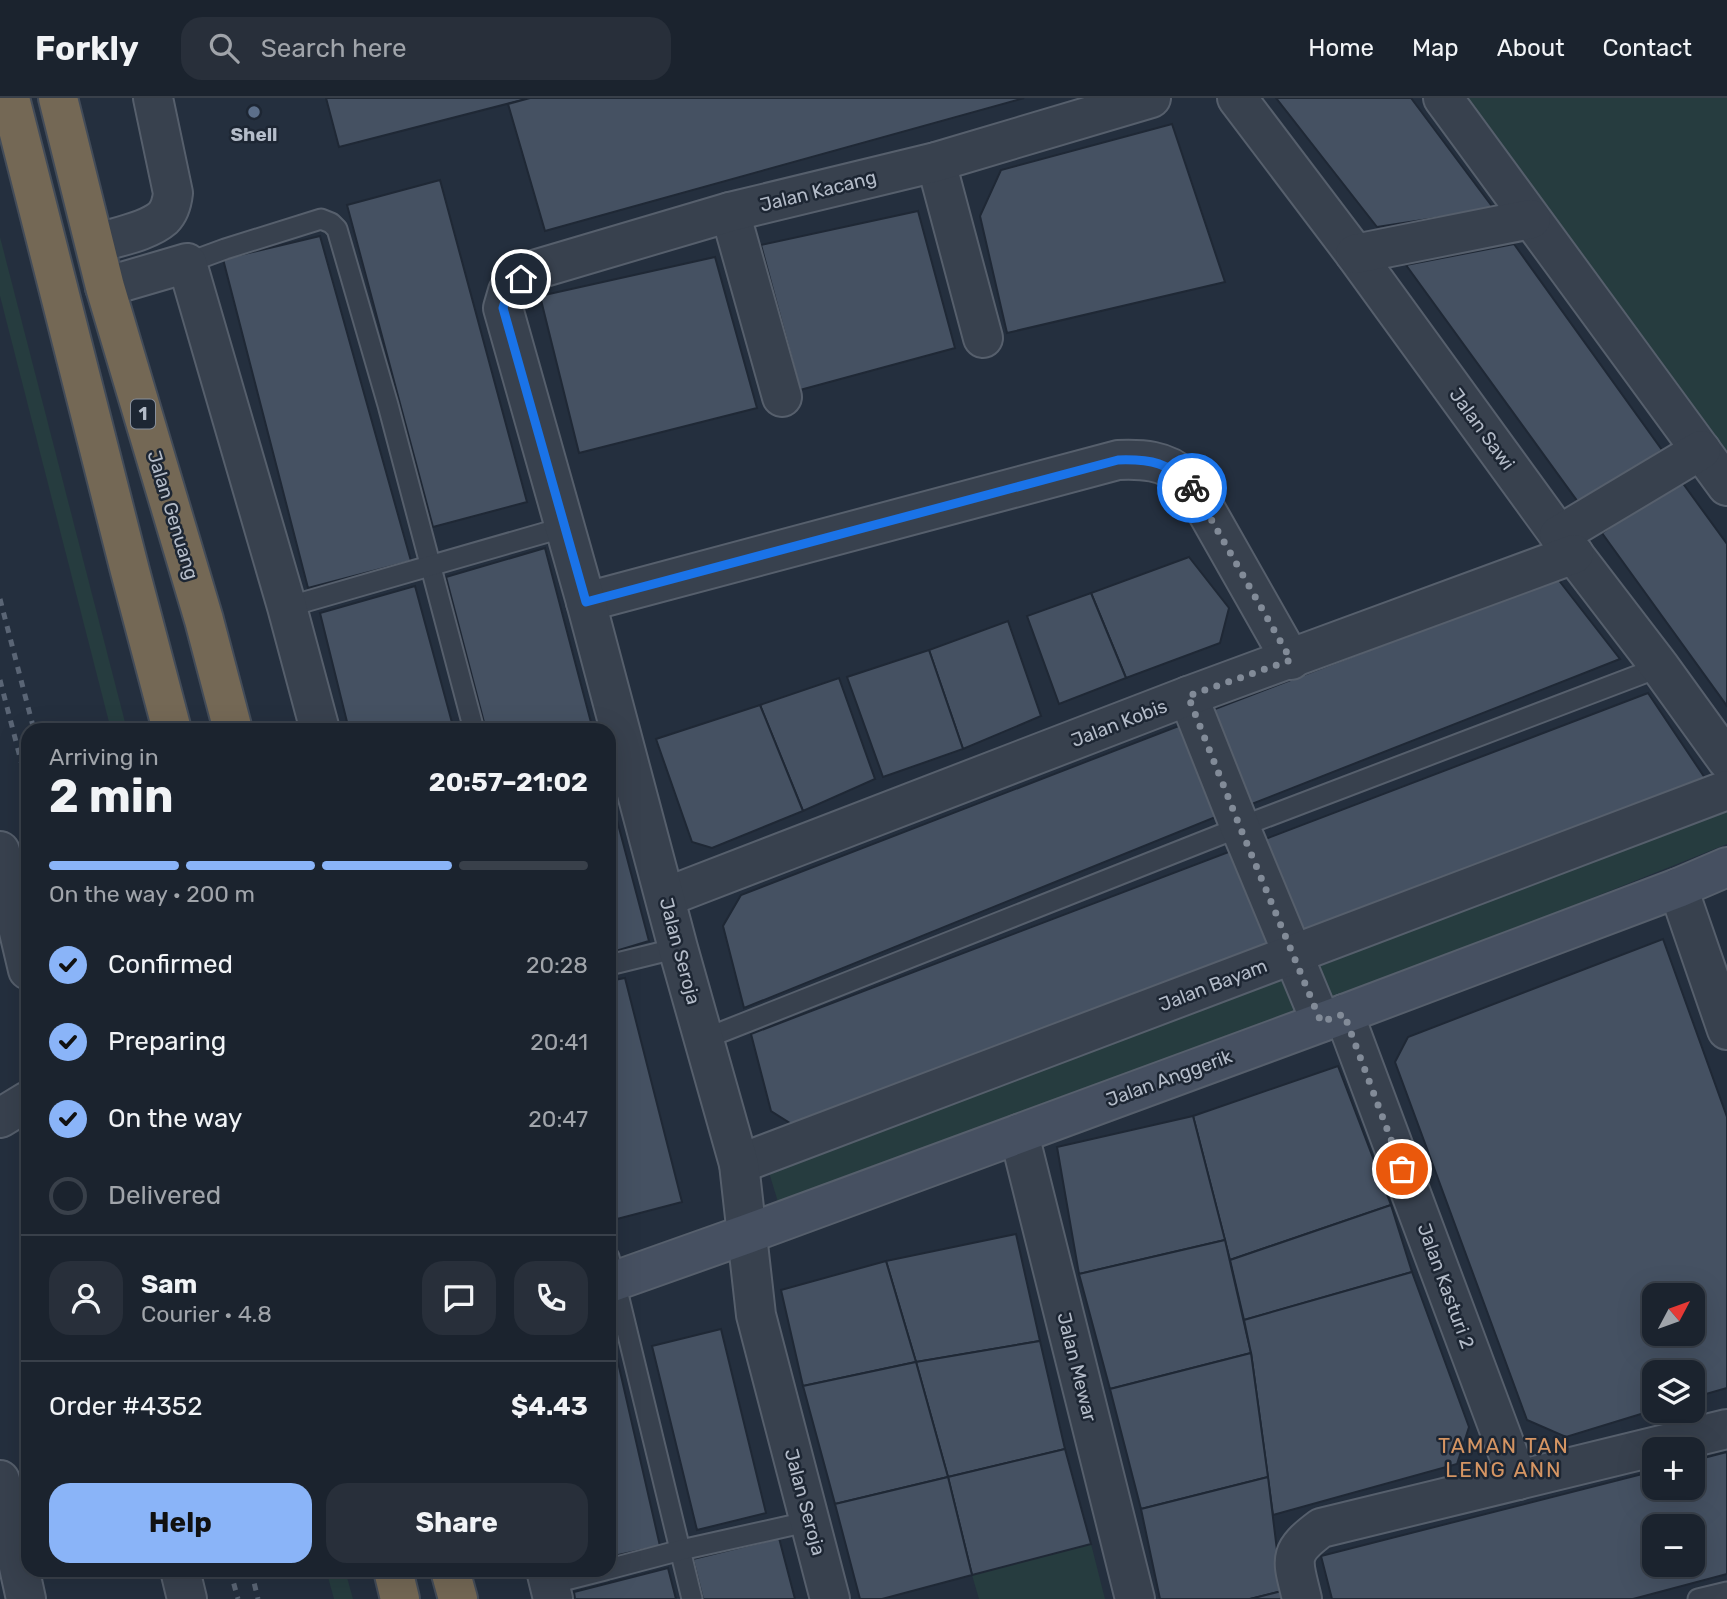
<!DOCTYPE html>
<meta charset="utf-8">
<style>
:root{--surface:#1b232e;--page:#282f3a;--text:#f1f3f6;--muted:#a0a4aa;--line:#39404a;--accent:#8ab4f8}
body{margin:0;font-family:Rubik,sans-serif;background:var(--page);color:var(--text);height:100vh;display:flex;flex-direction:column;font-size:26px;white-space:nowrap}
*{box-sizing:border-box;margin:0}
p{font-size:23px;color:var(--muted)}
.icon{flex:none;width:38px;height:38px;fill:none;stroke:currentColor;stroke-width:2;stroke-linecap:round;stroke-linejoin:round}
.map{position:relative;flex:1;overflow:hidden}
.details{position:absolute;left:21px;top:625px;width:595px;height:854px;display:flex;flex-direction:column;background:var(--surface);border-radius:21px;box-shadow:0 7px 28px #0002,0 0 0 2px var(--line)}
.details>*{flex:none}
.needle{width:46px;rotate:49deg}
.controls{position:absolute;left:1642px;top:1185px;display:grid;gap:14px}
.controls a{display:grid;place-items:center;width:63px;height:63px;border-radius:14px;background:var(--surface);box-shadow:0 7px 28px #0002,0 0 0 2px var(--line);font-size:35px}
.pin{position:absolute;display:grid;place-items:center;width:60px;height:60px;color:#fff;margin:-30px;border:4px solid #fff;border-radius:50%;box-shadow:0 2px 7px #0007}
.courier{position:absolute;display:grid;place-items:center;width:70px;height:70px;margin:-35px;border:5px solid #1a73e8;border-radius:50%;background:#fff;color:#222;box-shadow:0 2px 9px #0007}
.overview em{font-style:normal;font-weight:700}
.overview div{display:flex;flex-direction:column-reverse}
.overview{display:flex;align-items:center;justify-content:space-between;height:119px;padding:0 28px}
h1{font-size:46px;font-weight:700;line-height:52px}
.bar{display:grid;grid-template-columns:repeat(4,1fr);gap:10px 7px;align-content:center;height:84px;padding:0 28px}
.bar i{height:9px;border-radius:5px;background:var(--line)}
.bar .selected{background:var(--accent)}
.bar p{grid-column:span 4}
.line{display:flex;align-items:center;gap:18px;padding:0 28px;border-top:2px solid var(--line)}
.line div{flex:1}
.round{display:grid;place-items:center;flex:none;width:74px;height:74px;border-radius:21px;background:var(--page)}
ol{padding:0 28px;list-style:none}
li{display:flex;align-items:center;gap:21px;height:77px}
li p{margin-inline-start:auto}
li .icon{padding:7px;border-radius:50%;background:var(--accent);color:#111;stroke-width:4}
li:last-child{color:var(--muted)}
li i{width:38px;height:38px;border:4px solid var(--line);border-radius:50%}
.cta{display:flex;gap:14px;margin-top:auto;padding:14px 28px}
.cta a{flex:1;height:80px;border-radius:21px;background:var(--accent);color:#111;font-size:28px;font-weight:700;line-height:80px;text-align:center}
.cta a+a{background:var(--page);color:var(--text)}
header{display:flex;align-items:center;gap:42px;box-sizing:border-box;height:98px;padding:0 35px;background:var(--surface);border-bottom:2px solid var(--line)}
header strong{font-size:33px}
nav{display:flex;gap:38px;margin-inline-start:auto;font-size:24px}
.search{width:490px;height:63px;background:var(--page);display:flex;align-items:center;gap:18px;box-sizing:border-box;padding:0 24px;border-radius:21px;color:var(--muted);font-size:26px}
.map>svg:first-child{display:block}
</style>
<header>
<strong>Forkly</strong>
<div class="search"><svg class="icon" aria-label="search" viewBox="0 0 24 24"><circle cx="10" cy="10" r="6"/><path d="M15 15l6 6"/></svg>Search here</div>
<nav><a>Home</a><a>Map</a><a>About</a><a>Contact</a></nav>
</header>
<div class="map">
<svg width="1727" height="1501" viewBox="0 0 1727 1501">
<rect width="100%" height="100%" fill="#242f3e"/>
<g fill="#263c3f">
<polygon points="1466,0 1727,0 1727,357"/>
<polygon points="0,139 127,632 111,632 0,198"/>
<polygon points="1727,708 1727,746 1327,906 1313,871"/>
<polygon points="1282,874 1297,915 778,1104 767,1068"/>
<polygon points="1091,1446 1105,1501 979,1501 972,1477"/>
<polygon points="326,1472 345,1472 353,1501 334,1501"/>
</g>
<g fill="#455162" stroke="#1f2835" stroke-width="2" fill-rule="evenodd">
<polygon points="326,0 530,0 339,49"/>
<polygon points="530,0 1024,0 545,133 508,6"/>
<polygon points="1276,0 1411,0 1494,111 1377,129"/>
<polygon points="1172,26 1225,184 1007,235 980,118 1001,72"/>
<polygon points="440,82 527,404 433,429 347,107"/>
<polygon points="918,113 955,250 800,292 761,147"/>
<polygon points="320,138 411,463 308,490 223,161"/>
<polygon points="1514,146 1662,352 1581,408 1406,167"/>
<polygon points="715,159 757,310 579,355 540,198"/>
<polygon points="1679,380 1727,446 1727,608 1602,435"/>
<polygon points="545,450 593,632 486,632 446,479"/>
<polygon points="1189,459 1229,510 1220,545 1126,580 1091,495"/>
<polygon points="1557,480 1620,561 1239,711 1202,616"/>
<polygon points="415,488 454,632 349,632 320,515"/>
<polygon points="1091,495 1126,580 1059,606 1027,518"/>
<polygon points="1008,523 1041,618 963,651 929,552"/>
<polygon points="929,552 963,651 883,679 847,579"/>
<polygon points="839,580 875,681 803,713 760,607"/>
<polygon points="1648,595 1709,686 1292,841 1255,745"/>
<polygon points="760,607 803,713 712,750 692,744 656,641"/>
<polygon points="1189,624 1223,716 744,910 723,828 741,797"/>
<polygon points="609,692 649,843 609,855"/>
<polygon points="1239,750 1276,853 801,1032 771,1013 751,936"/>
<path d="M 1663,841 L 1727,1019 L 1727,1290 L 1692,1300 L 1692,1274 L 1654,1274 L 1654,1312 L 1566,1339 L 1527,1322 L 1395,964 L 1408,939 ZM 1654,1197 L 1692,1197 L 1692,1236 L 1654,1236 Z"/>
<polygon points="625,880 682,1104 617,1121 609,1088 609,883"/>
<polygon points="1338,968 1391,1107 1230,1162 1193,1018"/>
<polygon points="1193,1018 1225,1142 1079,1176 1057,1049"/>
<polygon points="1391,1107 1412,1174 1244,1222 1230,1162"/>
<polygon points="1016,1136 1040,1243 916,1264 886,1163"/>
<polygon points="1225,1142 1251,1255 1110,1291 1079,1176"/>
<polygon points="886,1163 916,1264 803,1288 781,1192"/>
<polygon points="1412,1174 1469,1329 1457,1366 1273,1417 1251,1255 1244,1222"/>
<polygon points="609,1225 660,1448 609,1459"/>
<polygon points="721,1231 766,1415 697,1432 652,1248"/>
<polygon points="1040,1243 1065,1351 948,1379 916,1264"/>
<polygon points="1251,1255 1268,1379 1141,1411 1110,1291"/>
<polygon points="916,1264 948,1379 835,1406 803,1288"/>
<polygon points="1065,1351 1091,1446 972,1477 948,1379"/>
<path d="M 1727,1354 L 1727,1476 L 1633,1501 L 1332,1501 L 1321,1458 L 1654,1373 L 1654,1390 L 1692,1390 L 1692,1363 ZM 1654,1428 L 1692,1428 L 1692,1466 L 1654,1466 Z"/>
<polygon points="948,1379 972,1477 882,1501 860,1501 835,1406"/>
<polygon points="1268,1379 1282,1493 1250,1501 1160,1501 1141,1411"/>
<polygon points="779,1440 795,1501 703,1501 693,1461"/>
<polygon points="668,1470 676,1501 575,1501 574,1494"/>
<polygon points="1282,1493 1284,1501 1250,1501"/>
</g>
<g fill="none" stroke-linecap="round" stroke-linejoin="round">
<defs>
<g id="lane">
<polyline points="187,165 225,151 321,121 331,125 337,131 388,307 474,632"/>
<polyline points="287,509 565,429"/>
<polyline points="609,867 678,850"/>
<polyline points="704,941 1240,729 1660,569"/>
<polyline points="609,1159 692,1501"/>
<polyline points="609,1471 681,1452 811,1423"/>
<polyline points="550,1486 605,1472"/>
<polyline points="1698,1501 1727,1494"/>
</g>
<g id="street">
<polyline points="1237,0 1355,156 1559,437 1660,569 1727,662"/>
<polyline points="1443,0 1727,388"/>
<polyline points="936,64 983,240"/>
<polyline points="730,114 782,299"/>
<path d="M 95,146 C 115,139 147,134 163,120 C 170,113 172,104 173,95 L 153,0"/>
<polyline points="1355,156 1531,121"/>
<polyline points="105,189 187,165 287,509 320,632"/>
<polyline points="1559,437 1701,352"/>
<path d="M 586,504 L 1118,362 C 1141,361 1166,362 1183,379 C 1189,385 1193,392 1198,398 L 1291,562"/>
<polyline points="1188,598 1240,729 1321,924"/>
<polyline points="0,753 28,872"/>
<polyline points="1678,790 1727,932"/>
<polyline points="666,799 1188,598 1574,456"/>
<polyline points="1344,916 1518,1382"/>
<polyline points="0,1020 28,1003"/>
<polyline points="1019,1036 1135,1501"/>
<polyline points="739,1066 1727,692"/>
<polyline points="0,1382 26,1501"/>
<polyline points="180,1472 187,1501"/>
<polyline points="546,1472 553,1501"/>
<polyline points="830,1501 756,1217 739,1066 678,850 586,504 503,210 508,193 534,172 730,114 936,64 1151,0"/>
<path d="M 1302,1501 C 1293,1462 1286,1456 1321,1430 L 1727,1331"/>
</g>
<polyline id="secondary" points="609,1185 747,1136 1344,916 1678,790 1727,769"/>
<g id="highway">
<polyline points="10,0 130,473 172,632"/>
<polyline points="58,0 105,189 204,522 233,632"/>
<polyline points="393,1472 400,1501"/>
<polyline points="450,1472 458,1501"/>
</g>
</defs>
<use href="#lane" stroke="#565f6c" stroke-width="23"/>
<use href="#street" stroke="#565f6c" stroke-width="42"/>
<use href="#secondary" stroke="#565f6c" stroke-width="42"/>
<use href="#highway" stroke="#434c59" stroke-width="42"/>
<use href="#lane" stroke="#38414e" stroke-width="19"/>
<use href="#street" stroke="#38414e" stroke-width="38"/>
<use href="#secondary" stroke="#465061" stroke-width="38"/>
<use href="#highway" stroke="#746855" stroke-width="38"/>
<g stroke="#5a6575" stroke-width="5" stroke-dasharray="7 7" stroke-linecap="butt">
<polyline points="0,501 34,632"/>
<polyline points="0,582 28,690"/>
<polyline points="230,1472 238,1501"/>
<polyline points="251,1472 258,1501"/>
</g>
</g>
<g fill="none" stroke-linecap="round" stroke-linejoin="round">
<polyline stroke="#828b98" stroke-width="7" stroke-dasharray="0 12.6" points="1192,390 1198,398 1291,562 1188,598 1240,729 1321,924 1344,916 1402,1071"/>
<path stroke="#1a73e8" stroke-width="9" d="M 521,181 L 508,193 L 503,210 L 586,504 L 1118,362 C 1149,361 1171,364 1192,390"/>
</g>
<circle fill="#5c6f8a" stroke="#1d2633" stroke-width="2.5" cx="254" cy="14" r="7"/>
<g text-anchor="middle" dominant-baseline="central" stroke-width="5" stroke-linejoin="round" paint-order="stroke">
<rect fill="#1d2633" stroke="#878f9c" stroke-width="2" x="131" y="301.5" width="24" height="29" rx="5"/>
<g font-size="18" font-weight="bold" fill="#b4bcc9">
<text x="143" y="316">1</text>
</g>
<g font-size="19" font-weight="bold" fill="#b4bcc9" stroke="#1d2633">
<text x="254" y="36">Shell</text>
</g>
<g font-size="19" fill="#b4bcc9" stroke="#1d2633">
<text transform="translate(818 93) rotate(-14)">Jalan Kacang</text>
<text transform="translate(1482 331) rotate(54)">Jalan Sawi</text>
<text transform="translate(173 417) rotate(73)">Jalan Genuang</text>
<text transform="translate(1119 625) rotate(-21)">Jalan Kobis</text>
<text transform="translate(680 853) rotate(75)">Jalan Seroja</text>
<text transform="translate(1213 887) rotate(-21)">Jalan Bayam</text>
<text transform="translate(1169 980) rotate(-20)">Jalan Anggerik</text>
<text transform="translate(1446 1188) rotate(70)">Jalan Kasturi 2</text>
<text transform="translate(1077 1269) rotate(76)">Jalan Mewar</text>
<text transform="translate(805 1404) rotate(75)">Jalan Seroja</text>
</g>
<g font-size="21" letter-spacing="2" fill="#d59563" stroke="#1d2633">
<text x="1504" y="1347">TAMAN TAN<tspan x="1504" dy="24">LENG ANN</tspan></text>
</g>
</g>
</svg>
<div class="controls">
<a><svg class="needle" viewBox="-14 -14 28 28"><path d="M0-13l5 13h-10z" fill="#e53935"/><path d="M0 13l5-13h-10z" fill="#a0a4aa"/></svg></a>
<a><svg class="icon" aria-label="layers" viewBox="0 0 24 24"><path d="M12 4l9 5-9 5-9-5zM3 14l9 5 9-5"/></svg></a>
<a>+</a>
<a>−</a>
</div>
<div class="pin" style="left:1402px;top:1071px;background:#ea580c"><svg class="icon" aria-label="bag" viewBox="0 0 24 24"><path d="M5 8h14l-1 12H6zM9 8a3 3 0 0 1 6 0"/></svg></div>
<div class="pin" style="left:521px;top:181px;background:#1f2937"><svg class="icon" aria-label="home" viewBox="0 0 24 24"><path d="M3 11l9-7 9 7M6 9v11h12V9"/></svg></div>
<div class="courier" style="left:1192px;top:390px"><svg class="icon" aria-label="bike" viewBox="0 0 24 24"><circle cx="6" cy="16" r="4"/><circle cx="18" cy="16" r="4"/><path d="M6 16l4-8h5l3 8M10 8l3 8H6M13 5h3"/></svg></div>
<section class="details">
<div class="overview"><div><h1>2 min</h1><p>Arriving in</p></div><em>20:57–21:02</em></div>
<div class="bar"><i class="selected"></i><i class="selected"></i><i class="selected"></i><i></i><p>On the way · 200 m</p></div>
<ol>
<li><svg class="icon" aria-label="check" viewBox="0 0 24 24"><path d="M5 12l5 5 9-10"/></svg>Confirmed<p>20:28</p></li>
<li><svg class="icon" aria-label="check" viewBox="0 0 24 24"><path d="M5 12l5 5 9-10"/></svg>Preparing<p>20:41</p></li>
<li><svg class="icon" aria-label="check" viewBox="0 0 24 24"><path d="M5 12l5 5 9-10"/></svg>On the way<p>20:47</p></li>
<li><i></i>Delivered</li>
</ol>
<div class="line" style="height:126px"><a class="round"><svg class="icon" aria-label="person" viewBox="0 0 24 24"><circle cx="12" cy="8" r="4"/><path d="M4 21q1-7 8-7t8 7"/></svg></a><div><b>Sam</b><p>Courier · 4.8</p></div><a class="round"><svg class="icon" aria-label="chat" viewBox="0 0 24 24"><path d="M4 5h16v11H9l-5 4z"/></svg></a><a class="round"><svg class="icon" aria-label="phone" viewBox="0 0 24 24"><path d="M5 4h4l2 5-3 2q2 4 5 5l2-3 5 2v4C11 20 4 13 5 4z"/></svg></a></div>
<div class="line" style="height:91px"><div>Order #4352</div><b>$4.43</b></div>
<div class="cta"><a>Help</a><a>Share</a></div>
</section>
</div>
